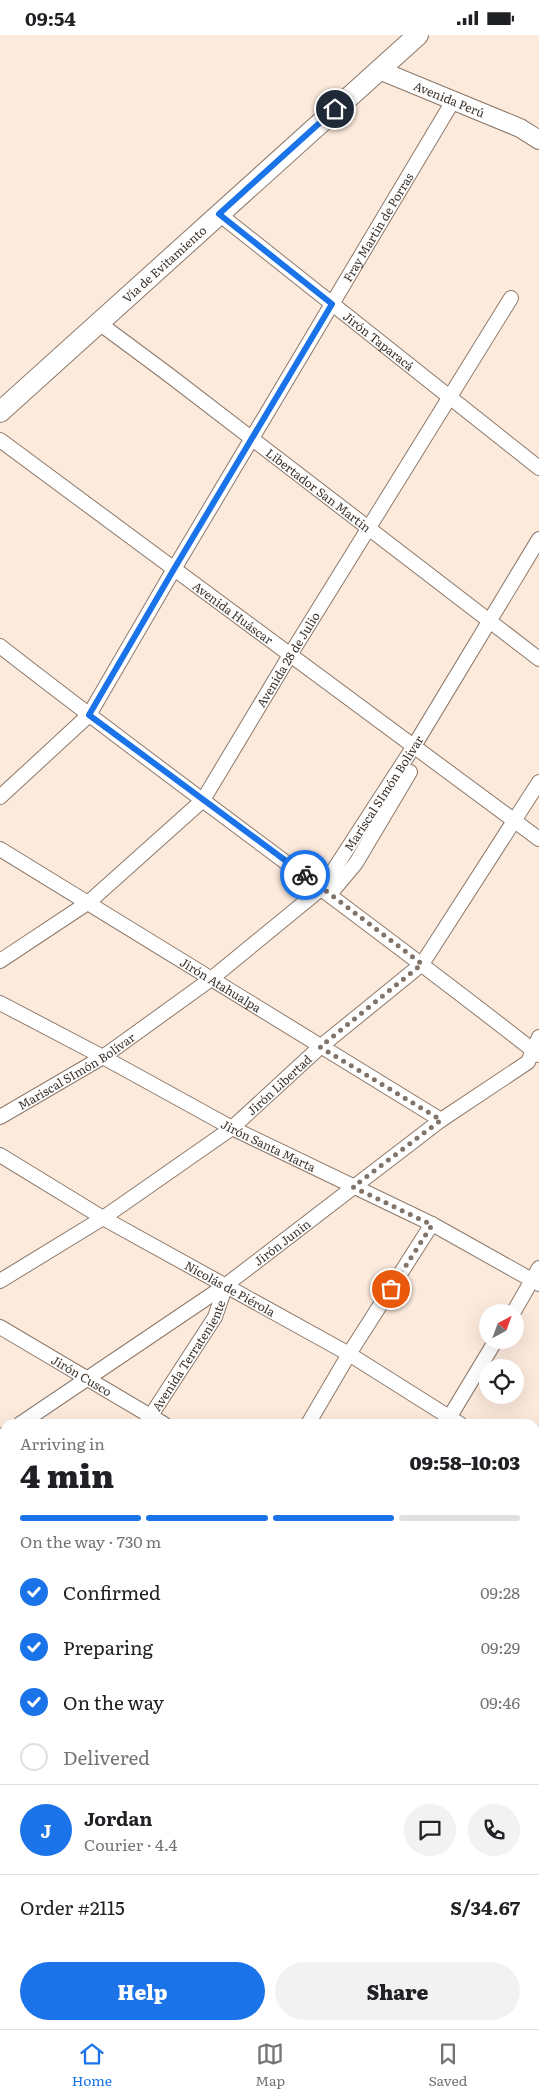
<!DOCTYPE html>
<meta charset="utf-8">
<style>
:root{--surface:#fff;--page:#f2f2f2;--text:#202124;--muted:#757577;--line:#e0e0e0;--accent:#1a73e8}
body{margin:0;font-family:Literata,serif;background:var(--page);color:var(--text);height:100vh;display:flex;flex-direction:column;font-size:19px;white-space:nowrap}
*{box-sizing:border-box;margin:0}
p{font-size:16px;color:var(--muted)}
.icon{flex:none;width:28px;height:28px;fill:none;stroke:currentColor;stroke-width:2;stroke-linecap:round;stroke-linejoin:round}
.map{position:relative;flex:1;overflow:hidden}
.sheet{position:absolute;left:0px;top:1384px;width:540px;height:611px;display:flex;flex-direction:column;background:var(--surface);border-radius:15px 15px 0 0;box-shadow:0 5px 20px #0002}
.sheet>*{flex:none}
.needle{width:32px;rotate:41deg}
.tools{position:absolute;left:479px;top:1269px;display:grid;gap:10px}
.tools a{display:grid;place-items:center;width:45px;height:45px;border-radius:50%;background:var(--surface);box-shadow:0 5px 20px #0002;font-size:25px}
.pin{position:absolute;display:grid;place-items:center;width:42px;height:42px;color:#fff;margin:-21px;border:2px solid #fff;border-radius:50%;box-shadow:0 1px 5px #0007}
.courier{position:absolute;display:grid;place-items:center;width:50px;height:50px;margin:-25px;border:4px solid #1a73e8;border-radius:50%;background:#fff;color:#222;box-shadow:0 1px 6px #0007}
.overview em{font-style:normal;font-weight:800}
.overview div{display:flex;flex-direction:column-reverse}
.overview{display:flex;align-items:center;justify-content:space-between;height:85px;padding:0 20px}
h1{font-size:32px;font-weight:800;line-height:38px}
.bar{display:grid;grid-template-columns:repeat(4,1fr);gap:8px 5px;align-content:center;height:60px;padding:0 20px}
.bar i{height:6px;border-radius:4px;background:var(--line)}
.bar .on{background:var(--accent)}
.bar p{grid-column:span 4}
.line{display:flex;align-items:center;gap:12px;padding:0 20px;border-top:1px solid var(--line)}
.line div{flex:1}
.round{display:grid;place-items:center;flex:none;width:52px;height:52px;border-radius:26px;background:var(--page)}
ol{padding:0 20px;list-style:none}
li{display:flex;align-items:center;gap:15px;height:55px}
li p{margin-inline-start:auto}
li .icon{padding:5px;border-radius:50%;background:var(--accent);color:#fff;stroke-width:4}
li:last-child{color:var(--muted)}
li i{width:28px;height:28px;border:2px solid var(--line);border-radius:50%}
.cta{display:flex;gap:10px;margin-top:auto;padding:10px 20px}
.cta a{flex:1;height:58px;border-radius:30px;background:var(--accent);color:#fff;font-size:20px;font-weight:800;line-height:58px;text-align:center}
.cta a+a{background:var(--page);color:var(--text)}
.status{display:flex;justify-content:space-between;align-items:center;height:35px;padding:0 25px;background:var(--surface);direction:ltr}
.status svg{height:14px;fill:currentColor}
.tab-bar{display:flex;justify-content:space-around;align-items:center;height:70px;border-top:1px solid var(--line);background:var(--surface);font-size:14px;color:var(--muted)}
.tab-bar a{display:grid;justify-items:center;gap:2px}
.tab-bar .on{color:var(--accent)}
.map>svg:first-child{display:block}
</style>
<div class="status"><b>09:54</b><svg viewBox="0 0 49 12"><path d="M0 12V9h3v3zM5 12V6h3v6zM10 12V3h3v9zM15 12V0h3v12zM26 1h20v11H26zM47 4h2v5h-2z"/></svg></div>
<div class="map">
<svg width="539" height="1994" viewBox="0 0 539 1994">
<rect width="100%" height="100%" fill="#fceadc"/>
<polygon fill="#fecda7" points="220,1990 279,1990 278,1994 218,1994"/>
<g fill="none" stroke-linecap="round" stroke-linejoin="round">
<defs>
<g id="minor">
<path id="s1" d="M 219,179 L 539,433"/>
<path id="s2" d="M 99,288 L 169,340 L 539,624"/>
<path id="s3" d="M 0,405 L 539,804"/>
<path d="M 0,611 C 178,750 362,881 539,1020"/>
<path id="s4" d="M 0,762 L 89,680 L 174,534 L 453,66"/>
<path id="s5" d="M 0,814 L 441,1085"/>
<polyline points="330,859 356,828 410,737"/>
<path id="s6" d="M 0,926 L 89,867 L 203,765 L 290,620 L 511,263"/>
<path id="s7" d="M 0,968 L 103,1022 L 232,1093 L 432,1189 L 539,1249"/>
<path id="s8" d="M 0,1082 L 103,1022 L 211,944 L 322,853 L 414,711 L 539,504"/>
<path id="s9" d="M 0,1120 L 103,1183 L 349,1319 L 460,1389"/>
<path id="s10" d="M 0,1246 L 103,1183 L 232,1093 L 320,1012 L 422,929 L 539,747"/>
<polyline points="513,1278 539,1233"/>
<path id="s11" d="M 0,1292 L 164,1389"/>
<path id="s12" d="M 146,1388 L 215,1282 L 226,1250"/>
<polyline points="446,1388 496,1305"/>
<path id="s13" d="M 20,1389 L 226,1250 L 441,1085 L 528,1027 L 539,1002"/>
<polyline points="308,1389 349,1319 432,1189"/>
<polyline points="0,1403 5,1399"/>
<polyline points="535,1443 539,1446"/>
<polyline points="535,1494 539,1487"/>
<polyline points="0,1511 5,1514"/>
<polyline points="535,1602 539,1605"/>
<polyline points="0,1613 5,1605"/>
<polyline points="0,1691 5,1694"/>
<polyline points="535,1691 539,1685"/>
<polyline points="0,1767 5,1759"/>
<polyline points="0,1799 5,1802"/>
<polyline points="535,1889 539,1892"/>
<polyline points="535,1934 539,1928"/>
<polyline points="0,1946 5,1937"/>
<polyline points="0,1991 5,1994"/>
<polyline points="81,1994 84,1990"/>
<polyline points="200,1994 202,1990"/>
<polyline points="287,1994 287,1990"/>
<polyline points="413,1994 414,1990"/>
<polyline points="515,1994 516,1990"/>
</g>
<g id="major">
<path id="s14" d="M 379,35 L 520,93 L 539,105"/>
</g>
<g id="highway">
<path id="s15" d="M 0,377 L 418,0"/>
</g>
</defs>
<use href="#minor" stroke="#8d796a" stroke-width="16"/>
<use href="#major" stroke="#8d796a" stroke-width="20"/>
<use href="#highway" stroke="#8d796a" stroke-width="22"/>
<use href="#minor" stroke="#fff" stroke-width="14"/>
<use href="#major" stroke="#fff" stroke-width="18"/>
<use href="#highway" stroke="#fff" stroke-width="20"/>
</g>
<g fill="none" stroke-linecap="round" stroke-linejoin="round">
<polyline stroke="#80746a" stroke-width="5" stroke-dasharray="0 9" points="305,840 422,929 320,1012 441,1085 353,1152 432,1190 391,1254"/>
<polyline stroke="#1a73e8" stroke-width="6" points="305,840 89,680 174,534 332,269 219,179 335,74"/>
</g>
<g text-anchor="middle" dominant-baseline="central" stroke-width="4.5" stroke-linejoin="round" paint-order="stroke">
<g font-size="12" fill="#3d342d" stroke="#fceadc">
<text stroke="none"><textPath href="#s14" startOffset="76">Avenida Perú</textPath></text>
<text stroke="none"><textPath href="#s4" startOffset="688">Fray Martin de Porras</textPath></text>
<text stroke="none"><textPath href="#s15" startOffset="221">Vía de Evitamiento</textPath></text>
<text stroke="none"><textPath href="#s1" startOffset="204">Jirón Taparacá</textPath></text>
<text stroke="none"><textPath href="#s2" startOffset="276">Libertador San Martin</textPath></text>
<text stroke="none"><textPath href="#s3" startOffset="290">Avenida Huáscar</textPath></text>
<text stroke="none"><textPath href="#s6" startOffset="424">Avenida 28 de Julio</textPath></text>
<text stroke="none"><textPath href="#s8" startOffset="509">Mariscal SImón Bolívar</textPath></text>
<text stroke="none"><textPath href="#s5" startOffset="259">Jirón Atahualpa</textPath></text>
<text stroke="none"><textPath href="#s8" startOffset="89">Mariscal SImón Bolívar</textPath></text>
<text stroke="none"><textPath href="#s10" startOffset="342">Jirón Libertad</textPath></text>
<text stroke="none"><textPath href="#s7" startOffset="304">Jirón Santa Marta</textPath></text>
<text stroke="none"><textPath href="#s13" startOffset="319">Jirón Junín</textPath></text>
<text stroke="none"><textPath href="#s9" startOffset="266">Nicolás de Piérola</textPath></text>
<text stroke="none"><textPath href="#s12" startOffset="80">Avenida Terrateniente</textPath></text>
<text stroke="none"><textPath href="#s11" startOffset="95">Jirón Cusco</textPath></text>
</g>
</g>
</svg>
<div class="tools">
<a><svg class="needle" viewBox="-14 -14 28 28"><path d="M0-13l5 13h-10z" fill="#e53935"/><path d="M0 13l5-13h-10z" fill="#757577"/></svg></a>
<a><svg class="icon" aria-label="locate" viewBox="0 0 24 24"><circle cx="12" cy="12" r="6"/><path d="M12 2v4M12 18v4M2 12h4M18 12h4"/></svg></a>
</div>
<div class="pin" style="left:391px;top:1254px;background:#ea580c"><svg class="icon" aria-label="bag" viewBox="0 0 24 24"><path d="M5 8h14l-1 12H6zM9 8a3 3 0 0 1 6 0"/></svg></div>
<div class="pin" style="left:335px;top:74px;background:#1f2937"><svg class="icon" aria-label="home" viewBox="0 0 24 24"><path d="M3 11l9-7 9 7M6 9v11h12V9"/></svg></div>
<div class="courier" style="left:305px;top:840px"><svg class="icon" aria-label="bike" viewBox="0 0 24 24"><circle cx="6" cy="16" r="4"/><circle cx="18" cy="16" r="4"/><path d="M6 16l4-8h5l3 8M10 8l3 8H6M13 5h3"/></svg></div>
<section class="sheet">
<div class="overview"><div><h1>4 min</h1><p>Arriving in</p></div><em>09:58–10:03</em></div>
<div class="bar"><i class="on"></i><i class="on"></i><i class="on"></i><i></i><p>On the way · 730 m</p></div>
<ol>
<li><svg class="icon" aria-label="check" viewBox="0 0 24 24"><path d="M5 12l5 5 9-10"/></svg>Confirmed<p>09:28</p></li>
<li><svg class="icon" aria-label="check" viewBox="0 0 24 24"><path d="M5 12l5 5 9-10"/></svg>Preparing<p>09:29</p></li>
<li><svg class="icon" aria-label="check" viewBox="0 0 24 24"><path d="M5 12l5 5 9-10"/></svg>On the way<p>09:46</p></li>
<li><i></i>Delivered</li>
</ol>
<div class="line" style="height:90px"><b class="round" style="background:var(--accent);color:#fff">J</b><div><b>Jordan</b><p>Courier · 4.4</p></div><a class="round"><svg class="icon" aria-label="chat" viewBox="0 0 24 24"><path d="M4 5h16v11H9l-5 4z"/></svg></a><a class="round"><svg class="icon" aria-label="phone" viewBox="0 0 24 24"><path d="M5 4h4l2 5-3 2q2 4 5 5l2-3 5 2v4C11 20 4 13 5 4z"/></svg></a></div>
<div class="line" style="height:65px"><div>Order #2115</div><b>S/34.67</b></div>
<div class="cta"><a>Help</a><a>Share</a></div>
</section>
</div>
<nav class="tab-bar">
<a class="on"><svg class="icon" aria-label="home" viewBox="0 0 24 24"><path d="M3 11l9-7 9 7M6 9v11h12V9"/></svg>Home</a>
<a><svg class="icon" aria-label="map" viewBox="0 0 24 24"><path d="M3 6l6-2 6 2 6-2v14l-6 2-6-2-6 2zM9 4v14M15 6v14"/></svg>Map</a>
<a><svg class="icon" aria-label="saved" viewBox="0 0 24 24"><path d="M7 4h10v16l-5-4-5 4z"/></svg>Saved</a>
</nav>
